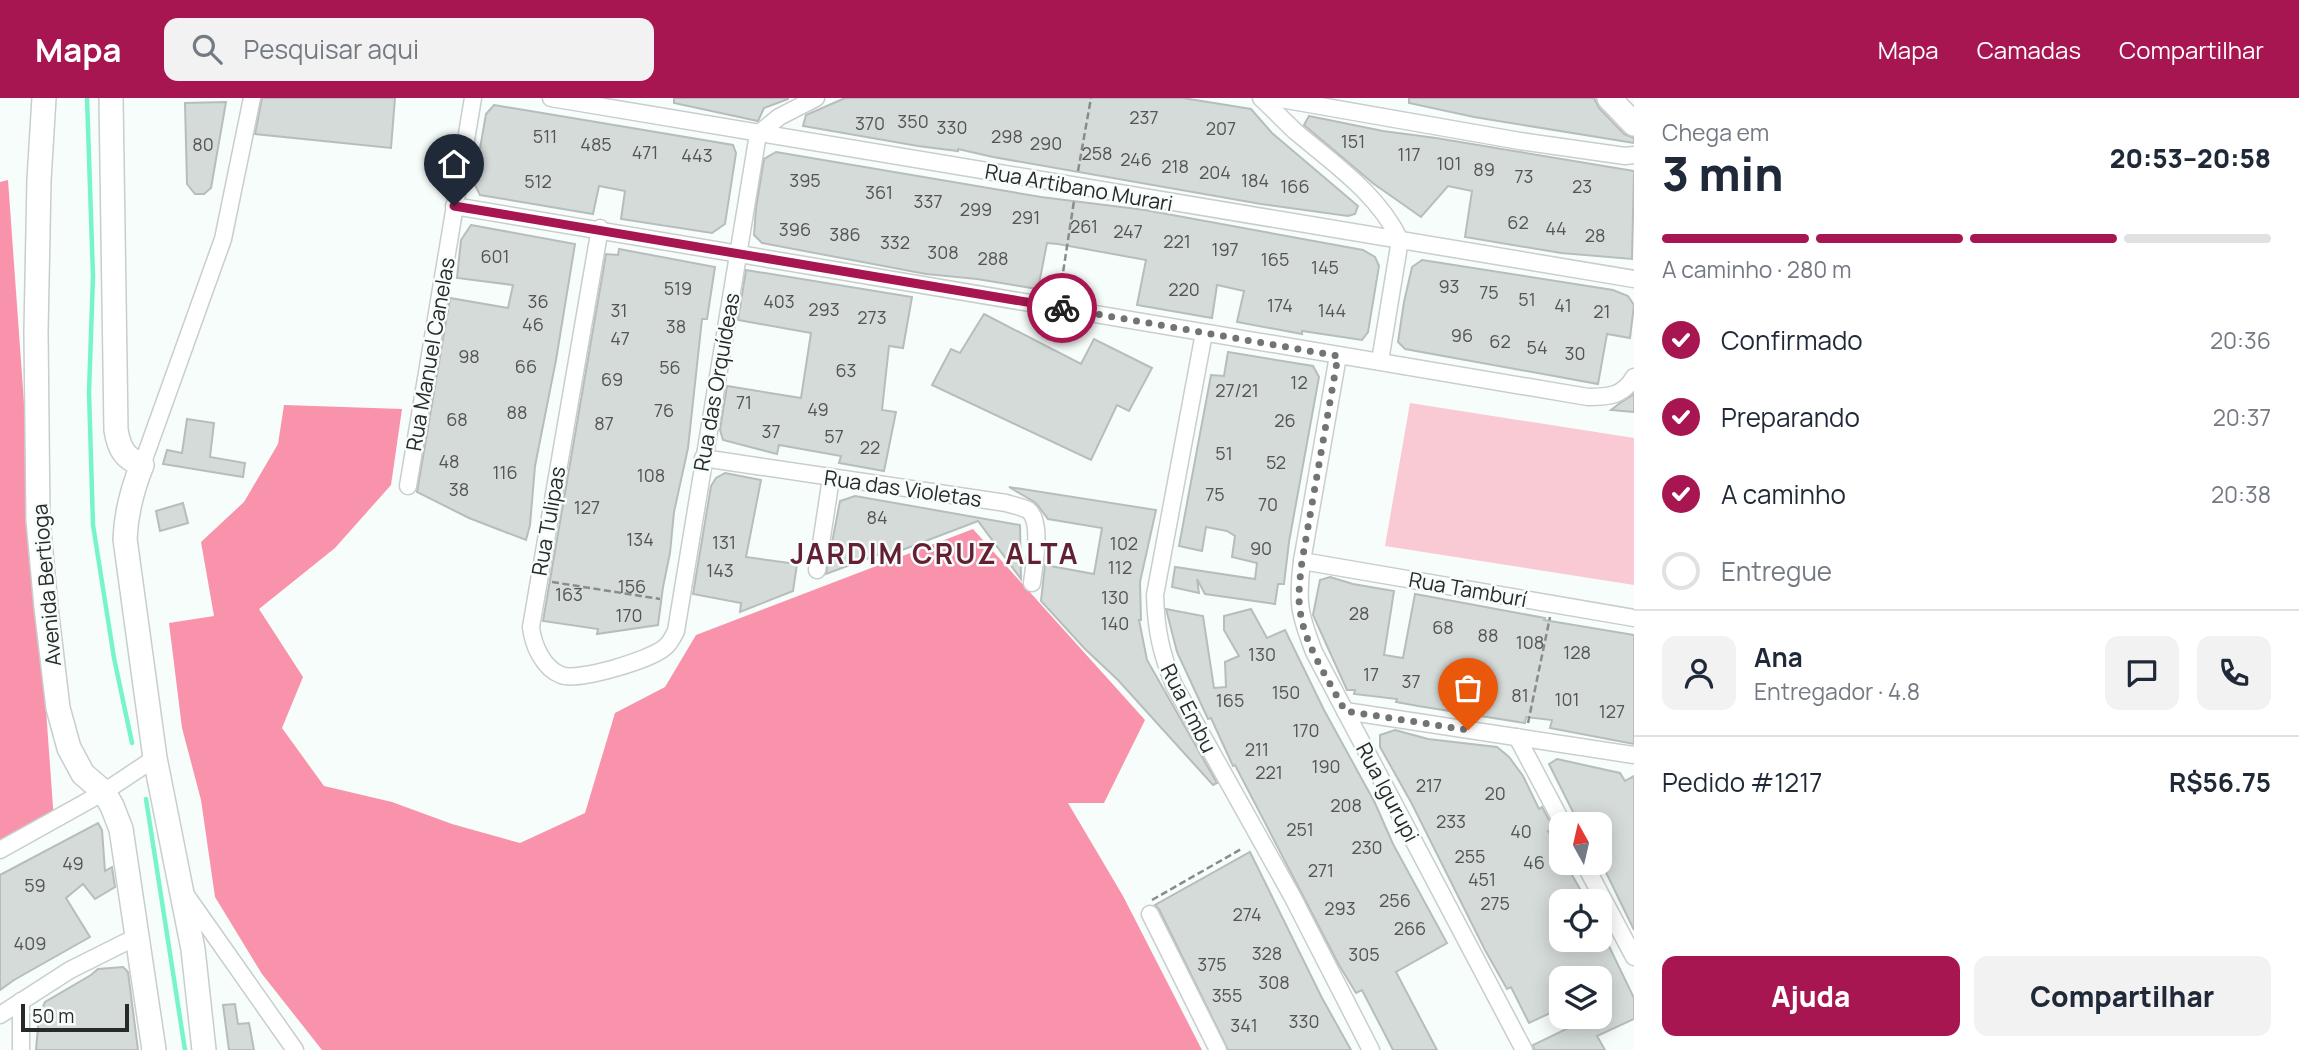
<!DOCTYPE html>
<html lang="pt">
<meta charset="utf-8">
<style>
:root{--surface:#fff;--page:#f2f2f3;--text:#1f2937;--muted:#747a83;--line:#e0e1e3;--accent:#a81651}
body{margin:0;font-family:Manrope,sans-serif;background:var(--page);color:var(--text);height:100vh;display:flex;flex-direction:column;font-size:26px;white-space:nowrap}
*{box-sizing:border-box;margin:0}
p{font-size:23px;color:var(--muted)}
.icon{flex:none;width:38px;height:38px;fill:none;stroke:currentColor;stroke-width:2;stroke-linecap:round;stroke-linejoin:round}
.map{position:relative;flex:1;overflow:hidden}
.panel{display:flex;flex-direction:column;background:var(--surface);width:665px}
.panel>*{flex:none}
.needle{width:46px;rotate:352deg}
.buttons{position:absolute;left:1549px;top:714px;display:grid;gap:14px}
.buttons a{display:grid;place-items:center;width:63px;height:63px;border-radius:14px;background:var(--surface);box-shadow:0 4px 18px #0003;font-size:35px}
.scale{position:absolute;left:21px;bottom:18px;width:108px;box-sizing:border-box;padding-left:7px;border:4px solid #282a29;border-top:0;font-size:19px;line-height:24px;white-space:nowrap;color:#282a29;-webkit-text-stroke:5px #f7fdfa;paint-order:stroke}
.pin{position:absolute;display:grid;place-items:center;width:60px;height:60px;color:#fff;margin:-72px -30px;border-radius:50% 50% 50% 0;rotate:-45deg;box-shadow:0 0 7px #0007}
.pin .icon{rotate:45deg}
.courier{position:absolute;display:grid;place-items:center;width:70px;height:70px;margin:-35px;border:5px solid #a81651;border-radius:50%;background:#fff;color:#222;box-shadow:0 2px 9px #0007}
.head em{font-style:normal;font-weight:800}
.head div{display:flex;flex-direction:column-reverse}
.head{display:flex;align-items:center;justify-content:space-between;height:119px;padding:0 28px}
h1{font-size:46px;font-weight:800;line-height:52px}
.bar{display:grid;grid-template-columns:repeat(4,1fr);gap:10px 7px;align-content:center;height:84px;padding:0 28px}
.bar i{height:9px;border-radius:5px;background:var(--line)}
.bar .selected{background:var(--accent)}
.bar p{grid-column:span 4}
.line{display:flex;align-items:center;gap:18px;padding:0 28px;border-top:2px solid var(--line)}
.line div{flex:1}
.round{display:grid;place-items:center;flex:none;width:74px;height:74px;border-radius:14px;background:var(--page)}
ol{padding:0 28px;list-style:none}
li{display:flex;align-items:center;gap:21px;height:77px}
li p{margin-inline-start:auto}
li .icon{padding:7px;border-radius:50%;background:var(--accent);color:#fff;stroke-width:4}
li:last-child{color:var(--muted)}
li i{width:38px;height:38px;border:4px solid var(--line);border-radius:50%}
.primary-button{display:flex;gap:14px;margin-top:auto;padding:14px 28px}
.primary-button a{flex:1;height:80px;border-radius:14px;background:var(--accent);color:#fff;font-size:28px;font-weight:800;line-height:80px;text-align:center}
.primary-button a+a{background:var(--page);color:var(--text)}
header{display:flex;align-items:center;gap:42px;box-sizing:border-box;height:98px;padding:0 35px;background:var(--accent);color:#fff}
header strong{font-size:33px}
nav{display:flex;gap:38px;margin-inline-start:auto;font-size:24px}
.search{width:490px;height:63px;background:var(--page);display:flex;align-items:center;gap:18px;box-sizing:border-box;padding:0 24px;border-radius:14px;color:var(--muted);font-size:26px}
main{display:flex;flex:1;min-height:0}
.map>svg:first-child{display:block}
</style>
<header>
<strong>Mapa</strong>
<div class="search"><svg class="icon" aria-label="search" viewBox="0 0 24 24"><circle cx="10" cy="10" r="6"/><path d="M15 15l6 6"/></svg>Pesquisar aqui</div>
<nav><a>Mapa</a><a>Camadas</a><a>Compartilhar</a></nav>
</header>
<main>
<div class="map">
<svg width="1634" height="952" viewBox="0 0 1634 952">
<rect width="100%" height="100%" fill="#f7fdfa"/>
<polygon fill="#f9cad3" points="1410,305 1634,340 1634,487 1385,448"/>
<g fill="#f993ac">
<polygon points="8,82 54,723 0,754 0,84"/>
<polygon points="284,307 402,311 391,387 335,450 259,511 303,579 282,630 324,688 392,704 452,726 520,745 585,715 615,615 665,589 696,537 973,431 1145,622 1104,705 1068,705 1123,798 1202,952 322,952 262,876 215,799 201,702 182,630 169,525 214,518 201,444 244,404 278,346"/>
</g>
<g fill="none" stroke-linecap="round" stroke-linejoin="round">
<g stroke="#78f4cb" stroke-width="4.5">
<polyline points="87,0 93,178 89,294 93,427 114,560 132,645"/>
<polyline points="146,701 185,952"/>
</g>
</g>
<g fill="#d5dbd8" stroke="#b7bdbb" stroke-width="2">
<polygon points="262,0 395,0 391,50 255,36"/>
<polygon points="674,0 788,0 788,1 764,10 758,23 674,5"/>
<polygon points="845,0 1183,0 1251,11 1272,35 1358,108 1355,116 1348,118 1261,106 993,59 958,51 958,53 918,48 803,28 806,17"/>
<polygon points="1409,0 1594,0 1599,10 1624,36 1634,40 1634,45 1474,19 1409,5"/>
<polygon points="226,4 211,90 204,96 195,96 187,86 185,5"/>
<polygon points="494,7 733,47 736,55 725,126 712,135 621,121 625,93 599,88 593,116 480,97 474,85 486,16"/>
<polygon points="1309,18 1383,33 1436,40 1634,73 1632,161 1561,155 1465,139 1472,93 1448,88 1421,119 1374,86 1304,27"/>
<polygon points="776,54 1041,99 1145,112 1363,152 1375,159 1379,168 1368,234 1362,242 1302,233 1302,236 1237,224 1244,193 1217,187 1212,220 1137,207 1146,162 1058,146 1047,145 1038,191 977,181 926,176 762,145 754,137 756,110 764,61"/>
<polygon points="471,127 575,146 556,262 535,368 530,427 526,442 469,420 417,394 450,200 508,210 513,187 457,180 461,142"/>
<polygon points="619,151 715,169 707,221 702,221 688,350 674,414 670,455 663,489 658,527 597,536 598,531 543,523 606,156 618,157"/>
<polygon points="1422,162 1613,192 1628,198 1634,207 1630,240 1607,236 1598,286 1405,251 1398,244 1404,204 1412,169"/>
<polygon points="746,172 912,199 903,250 889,248 882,312 896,314 884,373 839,365 841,358 779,347 777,356 723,342 720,332 727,288 801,300 811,235 738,222"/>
<polygon points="984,216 1081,266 1094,241 1152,270 1129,313 1117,307 1091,362 932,287 951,251 960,255"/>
<polygon points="1228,254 1313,268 1319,279 1289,444 1284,486 1278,486 1275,506 1205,496 1197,481 1199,495 1172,489 1175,469 1255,481 1257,465 1232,459 1235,438 1227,433 1206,429 1202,453 1179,448 1211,277 1224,278"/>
<polygon points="1634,296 1634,314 1611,312 1620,305"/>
<polygon points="187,321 214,325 210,359 245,365 243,379 163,366 167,352 182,355"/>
<polygon points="725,375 761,382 746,459 797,466 793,493 740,514 741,505 693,496 711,388 716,380"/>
<polygon points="1009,389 1156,412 1140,484 1141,522 1139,522 1147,562 1217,685 1213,687 1118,582 1085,551 1041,503 1045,467 1094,476 1102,430 1048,421 1036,405"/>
<polygon points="855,398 1020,427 1021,481 978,423 897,454 885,454 826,476 840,403"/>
<polygon points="183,405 188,425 160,433 156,413"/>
<polygon points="1330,479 1353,486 1394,493 1384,557 1403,560 1415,496 1545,520 1544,522 1634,537 1634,646 1550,630 1552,622 1526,619 1525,625 1418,608 1396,604 1397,601 1354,596 1355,592 1347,592 1313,517 1320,482"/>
<polygon points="1166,511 1203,518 1214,590 1226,589 1225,564 1239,558 1224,532 1224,518 1251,511 1267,540 1285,532 1324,612 1375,705 1393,746 1447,845 1396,874 1437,952 1393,952 1362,892 1356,895 1339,867 1235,667 1233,668 1211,620 1208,621 1177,554"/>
<polygon points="1395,632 1428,641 1497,649 1509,659 1523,678 1539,711 1542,709 1554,731 1548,733 1561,757 1561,765 1565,765 1587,803 1561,803 1561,842 1606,842 1634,900 1634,921 1597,938 1605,952 1534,952 1533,947 1591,919 1600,919 1600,914 1604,912 1600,903 1600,880 1561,880 1561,910 1529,925 1511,889 1507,891 1485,852 1412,706 1380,649 1380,637"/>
<polygon points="1557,661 1620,675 1625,683 1634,678 1634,832 1600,762 1600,726 1579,726 1549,666"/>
<polygon points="98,725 102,732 105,773 112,769 115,789 95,801 83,786 66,800 90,839 14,882 0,892 0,777"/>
<polygon points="1250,754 1322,900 1351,952 1228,952 1159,811 1155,807"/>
<polygon points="123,869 128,874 138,952 36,952 39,917 45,904 91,877 98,871"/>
<polygon points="235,906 238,926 249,925 254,952 229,952 223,907"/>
</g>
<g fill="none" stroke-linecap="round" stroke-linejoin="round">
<defs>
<g id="street">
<polyline points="551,0 1634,181"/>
<path d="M 1261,0 C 1273,11 1284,23 1296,34 C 1334,66 1378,96 1400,142"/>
<polyline points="1275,0 1520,43 1625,58 1634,57"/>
<polyline points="758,36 779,19 816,0"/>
<path d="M 454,108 L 1588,299 C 1609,299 1623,298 1634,279"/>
<path d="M 600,130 L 531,529 C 533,547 543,570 561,577 C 578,584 649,562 664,550 C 670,546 673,539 676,533 L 758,36"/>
<path d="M 1204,235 L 1155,497 C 1156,532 1161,555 1174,587 L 1292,798 L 1371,952"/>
<path d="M 1338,258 L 1302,463 C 1297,505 1299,515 1314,554 L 1524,952"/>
<polyline points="1380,263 1400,142"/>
<path d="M 703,360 L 1006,405 C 1012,407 1022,409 1028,412 C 1043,423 1034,468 1032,485"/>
<polyline points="142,367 223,141 252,0"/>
<polyline points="408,388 473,0"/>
<polyline points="1302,463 1634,520"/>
<polyline points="817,472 831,380"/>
<polyline points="1345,613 1634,657"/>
<polyline points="1517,639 1563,726"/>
<polyline points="0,752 104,694 155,660"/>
<polyline points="1584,765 1634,859"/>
<polyline points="186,797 295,952"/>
<polyline points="1150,816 1218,952"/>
<polyline points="21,903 21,952"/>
<polyline points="0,917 70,872 138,838"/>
</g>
<g id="secondary">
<polyline points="44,0 39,82 36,233 38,422 46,509 58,610 69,650 83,676 104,694 112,708 121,731 154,952"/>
<path d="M 111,0 L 116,332 C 119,350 124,360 142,367 C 132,392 126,414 125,441 L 155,660 L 193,851 L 204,952"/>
<polyline points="1609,0 1634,26"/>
</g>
</defs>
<use href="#street" stroke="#c8cecb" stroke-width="19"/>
<use href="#secondary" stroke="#c8cecb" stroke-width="26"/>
<g stroke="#888c8a" stroke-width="2.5" stroke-dasharray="7 3.5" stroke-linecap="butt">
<polyline points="1078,73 1091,0"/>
<polyline points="1060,194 1074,103"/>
<polyline points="552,484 660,501"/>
<polyline points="1528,625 1550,519"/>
<polyline points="1152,802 1243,750"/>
</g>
<use href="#street" stroke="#fff" stroke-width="16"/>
<use href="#secondary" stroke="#fff" stroke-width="23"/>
</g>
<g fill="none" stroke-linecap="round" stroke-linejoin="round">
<path stroke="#707472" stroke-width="7" stroke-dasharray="0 12.6" d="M 1062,210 L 1338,258 L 1302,463 C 1300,482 1297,500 1301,518 C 1306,549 1331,586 1345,613 L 1468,632"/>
<polyline stroke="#a81651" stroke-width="9" points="454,108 1062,210"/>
</g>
<g text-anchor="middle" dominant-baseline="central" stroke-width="5" stroke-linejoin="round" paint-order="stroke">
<g font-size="18" fill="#535655">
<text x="1144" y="19">237</text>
<text x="913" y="23">350</text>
<text x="870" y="25">370</text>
<text x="952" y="29">330</text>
<text x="1221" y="30">207</text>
<text x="545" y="38">511</text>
<text x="1007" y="38">298</text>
<text x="1353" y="43">151</text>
<text x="1046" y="45">290</text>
<text x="203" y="46">80</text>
<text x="596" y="46">485</text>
<text x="645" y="54">471</text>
<text x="1097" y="55">258</text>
<text x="1409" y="56">117</text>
<text x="697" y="57">443</text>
<text x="1136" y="61">246</text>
<text x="1449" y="65">101</text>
<text x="1175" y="68">218</text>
<text x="1484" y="71">89</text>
<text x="1215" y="74">204</text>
<text x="1524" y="78">73</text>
<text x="805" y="82">395</text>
<text x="1255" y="82">184</text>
<text x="538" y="83">512</text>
<text x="1295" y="88">166</text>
<text x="1582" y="88">23</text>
<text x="879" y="94">361</text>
<text x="928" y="103">337</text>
<text x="976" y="111">299</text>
<text x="1026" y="119">291</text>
<text x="1518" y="124">62</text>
<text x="1084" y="128">261</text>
<text x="1556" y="130">44</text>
<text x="795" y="131">396</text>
<text x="1128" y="133">247</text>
<text x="845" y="136">386</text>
<text x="1595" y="137">28</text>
<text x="1177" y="143">221</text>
<text x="895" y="144">332</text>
<text x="1225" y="151">197</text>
<text x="943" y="154">308</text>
<text x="495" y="158">601</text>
<text x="993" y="160">288</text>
<text x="1275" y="161">165</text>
<text x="1325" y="169">145</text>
<text x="1449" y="188">93</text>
<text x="678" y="190">519</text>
<text x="1184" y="191">220</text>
<text x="1489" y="194">75</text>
<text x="1527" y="201">51</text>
<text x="538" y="203">36</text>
<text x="779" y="203">403</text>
<text x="1280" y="207">174</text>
<text x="1563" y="207">41</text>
<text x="824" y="211">293</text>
<text x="619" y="212">31</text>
<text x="1332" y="212">144</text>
<text x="1602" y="213">21</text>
<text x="872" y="219">273</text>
<text x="533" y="226">46</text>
<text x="676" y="228">38</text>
<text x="1462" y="237">96</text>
<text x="620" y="240">47</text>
<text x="1500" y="243">62</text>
<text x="1537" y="249">54</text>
<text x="1575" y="255">30</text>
<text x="469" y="258">98</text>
<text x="526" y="268">66</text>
<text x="670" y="269">56</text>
<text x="846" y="272">63</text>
<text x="612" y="281">69</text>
<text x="1299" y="284">12</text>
<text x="1237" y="292">27/21</text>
<text x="744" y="304">71</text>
<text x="818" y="311">49</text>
<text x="664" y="312">76</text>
<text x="517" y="314">88</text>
<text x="457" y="321">68</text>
<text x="1285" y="322">26</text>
<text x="604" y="325">87</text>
<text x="771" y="333">37</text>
<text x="834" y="338">57</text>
<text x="870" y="349">22</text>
<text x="1224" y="355">51</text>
<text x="449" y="363">48</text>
<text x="1276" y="364">52</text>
<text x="505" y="374">116</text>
<text x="651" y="377">108</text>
<text x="459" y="391">38</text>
<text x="1215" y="396">75</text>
<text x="1268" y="406">70</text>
<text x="587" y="409">127</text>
<text x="877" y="419">84</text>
<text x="640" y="441">134</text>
<text x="724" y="444">131</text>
<text x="1124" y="445">102</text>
<text x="1261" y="450">90</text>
<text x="1120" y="469">112</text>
<text x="720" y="472">143</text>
<text x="632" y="488">156</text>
<text x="569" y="496">163</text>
<text x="1115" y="499">130</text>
<text x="1359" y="515">28</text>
<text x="629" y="517">170</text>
<text x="1115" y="525">140</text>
<text x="1443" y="529">68</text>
<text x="1488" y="537">88</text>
<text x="1530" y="544">108</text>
<text x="1577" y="554">128</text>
<text x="1262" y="556">130</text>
<text x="1371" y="576">17</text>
<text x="1411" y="583">37</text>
<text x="1286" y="594">150</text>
<text x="1520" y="597">81</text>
<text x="1567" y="601">101</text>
<text x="1230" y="602">165</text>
<text x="1612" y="613">127</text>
<text x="1306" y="632">170</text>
<text x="1257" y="651">211</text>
<text x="1326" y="668">190</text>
<text x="1269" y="674">221</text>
<text x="1429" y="687">217</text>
<text x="1495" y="695">20</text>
<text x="1346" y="707">208</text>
<text x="1451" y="723">233</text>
<text x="1300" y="731">251</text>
<text x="1521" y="733">40</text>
<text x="1367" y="749">230</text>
<text x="1470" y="758">255</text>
<text x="1534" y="764">46</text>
<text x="73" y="765">49</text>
<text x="1321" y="772">271</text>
<text x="1482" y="781">451</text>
<text x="35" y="787">59</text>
<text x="1395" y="802">256</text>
<text x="1495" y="805">275</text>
<text x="1340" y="810">293</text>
<text x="1247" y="816">274</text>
<text x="1410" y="830">266</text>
<text x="30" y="845">409</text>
<text x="1267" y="855">328</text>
<text x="1364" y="856">305</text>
<text x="1212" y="866">375</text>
<text x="1274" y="884">308</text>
<text x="1227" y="897">355</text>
<text x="1304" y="923">330</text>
<text x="1244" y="927">341</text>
</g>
<g font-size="21" fill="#282a29" stroke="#f7fdfa">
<text transform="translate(1079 89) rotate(10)">Rua Artibano Murari</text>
<text transform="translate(430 256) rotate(-80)">Rua Manuel Canelas</text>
<text transform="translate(716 284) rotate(-80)">Rua das Orquídeas</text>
<text transform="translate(903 390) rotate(8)">Rua das Violetas</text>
<text transform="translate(548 423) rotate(-80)">Rua Tulipas</text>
<text transform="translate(46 487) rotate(-95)">Avenida Bertioga</text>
<text transform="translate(1468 491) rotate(10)">Rua Tamburí</text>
<text transform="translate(1189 610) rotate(63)">Rua Embu</text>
<text transform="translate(1388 694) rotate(62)">Rua Igurupi</text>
</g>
<g font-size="28" font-weight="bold" letter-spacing="2" fill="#631f34" stroke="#f7fdfa">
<text x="935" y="455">JARDIM CRUZ ALTA</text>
</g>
</g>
</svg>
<div class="buttons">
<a><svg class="needle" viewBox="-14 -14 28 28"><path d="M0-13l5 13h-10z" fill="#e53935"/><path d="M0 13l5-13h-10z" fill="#747a83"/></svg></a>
<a><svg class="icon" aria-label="locate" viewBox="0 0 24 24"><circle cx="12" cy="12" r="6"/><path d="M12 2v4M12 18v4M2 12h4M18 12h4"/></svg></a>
<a><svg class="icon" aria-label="layers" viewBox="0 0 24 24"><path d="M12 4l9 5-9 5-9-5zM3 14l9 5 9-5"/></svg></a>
</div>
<div class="scale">50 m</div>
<div class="pin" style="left:1468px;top:632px;background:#ea580c"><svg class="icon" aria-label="bag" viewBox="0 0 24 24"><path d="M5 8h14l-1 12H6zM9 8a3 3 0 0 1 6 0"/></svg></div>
<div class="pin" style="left:454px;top:108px;background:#1f2937"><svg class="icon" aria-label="home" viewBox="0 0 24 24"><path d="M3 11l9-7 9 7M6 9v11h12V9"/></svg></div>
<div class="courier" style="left:1062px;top:210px"><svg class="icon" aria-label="bike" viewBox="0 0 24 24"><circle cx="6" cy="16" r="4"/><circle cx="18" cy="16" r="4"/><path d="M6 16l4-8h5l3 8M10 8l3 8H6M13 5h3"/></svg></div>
</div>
<section class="panel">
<div class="head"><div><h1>3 min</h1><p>Chega em</p></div><em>20:53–20:58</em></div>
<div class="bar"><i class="selected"></i><i class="selected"></i><i class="selected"></i><i></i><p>A caminho · 280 m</p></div>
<ol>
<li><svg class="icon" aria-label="check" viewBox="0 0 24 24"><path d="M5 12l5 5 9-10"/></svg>Confirmado<p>20:36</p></li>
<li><svg class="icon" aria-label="check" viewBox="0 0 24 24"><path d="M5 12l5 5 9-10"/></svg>Preparando<p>20:37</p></li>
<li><svg class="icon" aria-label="check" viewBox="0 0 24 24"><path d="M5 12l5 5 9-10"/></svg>A caminho<p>20:38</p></li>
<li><i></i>Entregue</li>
</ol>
<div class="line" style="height:126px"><a class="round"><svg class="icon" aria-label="person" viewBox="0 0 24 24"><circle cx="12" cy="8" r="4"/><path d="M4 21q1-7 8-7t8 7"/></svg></a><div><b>Ana</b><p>Entregador · 4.8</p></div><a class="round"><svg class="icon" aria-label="chat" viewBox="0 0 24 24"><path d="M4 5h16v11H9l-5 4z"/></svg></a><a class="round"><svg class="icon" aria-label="phone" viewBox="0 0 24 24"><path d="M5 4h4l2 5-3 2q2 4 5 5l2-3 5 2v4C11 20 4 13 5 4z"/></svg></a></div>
<div class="line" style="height:91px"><div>Pedido #1217</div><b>R$56.75</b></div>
<div class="primary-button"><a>Ajuda</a><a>Compartilhar</a></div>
</section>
</main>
